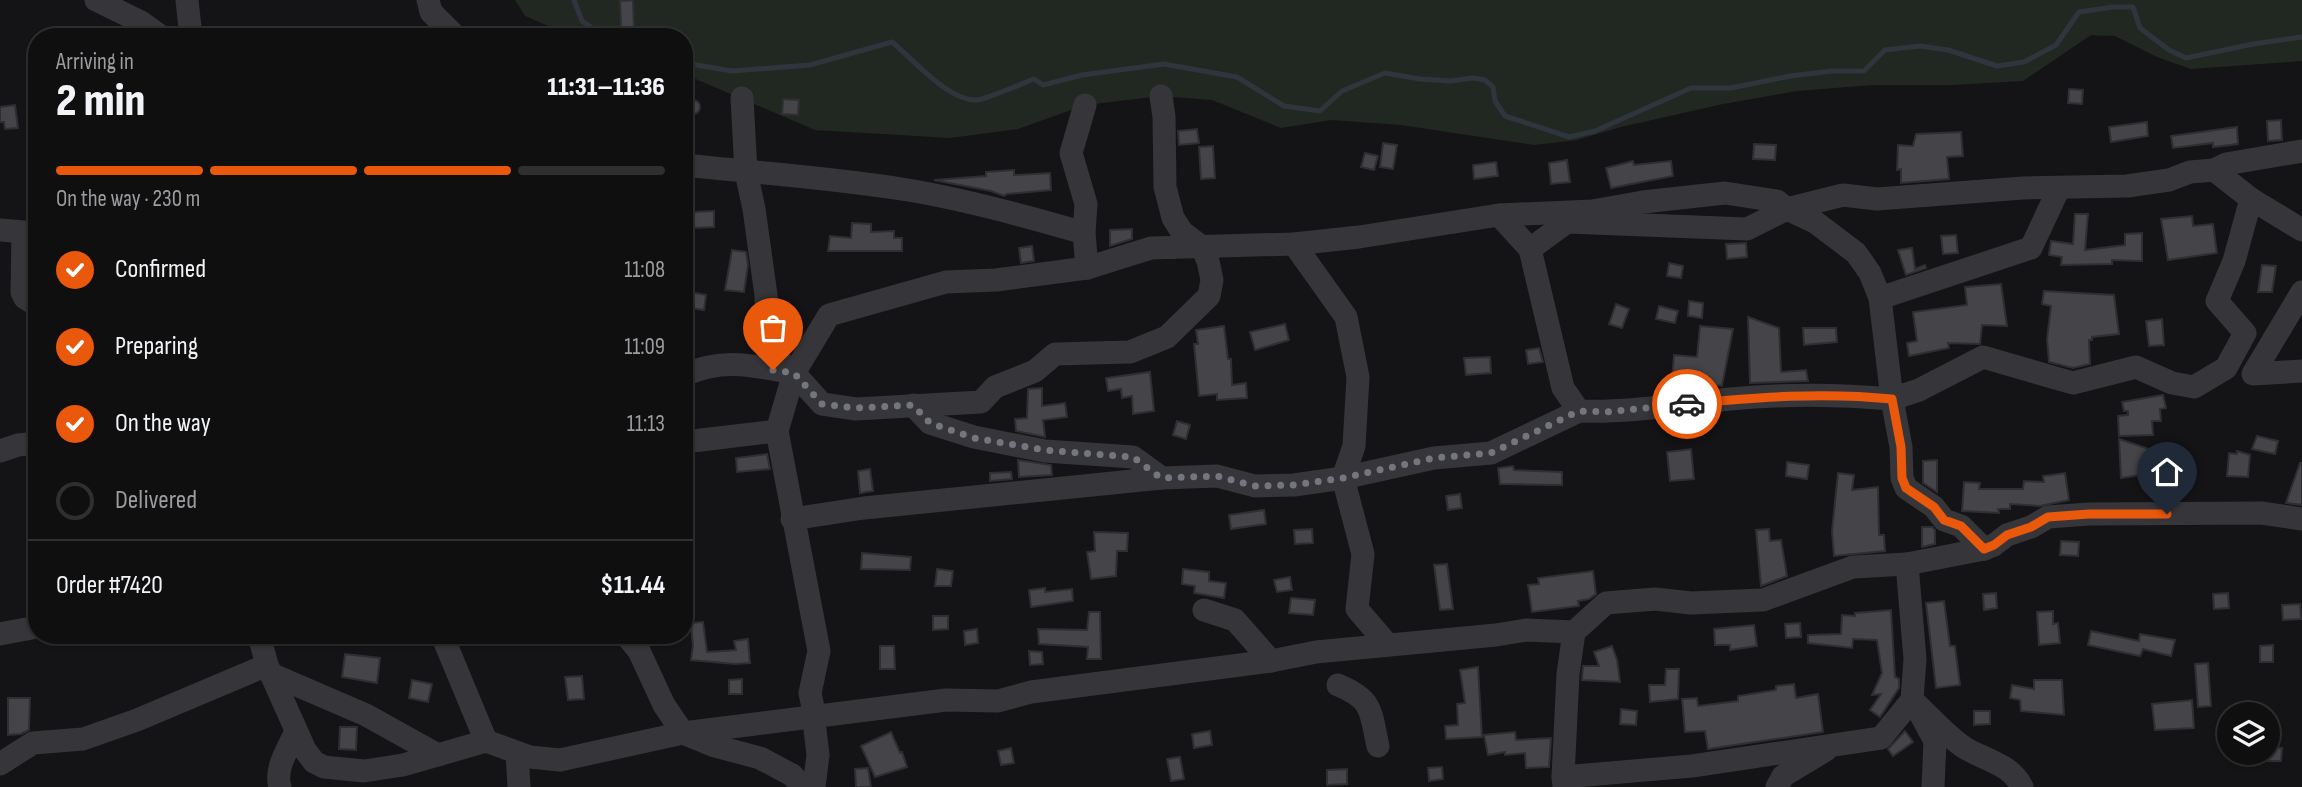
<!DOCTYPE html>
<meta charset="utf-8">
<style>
:root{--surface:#0f0f10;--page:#181819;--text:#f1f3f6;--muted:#9b9c9f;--line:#2f2f30;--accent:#ea580c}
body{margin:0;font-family:"Sofia Sans Condensed",sans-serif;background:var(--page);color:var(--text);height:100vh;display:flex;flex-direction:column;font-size:26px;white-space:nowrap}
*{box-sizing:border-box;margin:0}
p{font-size:23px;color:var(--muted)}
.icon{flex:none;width:38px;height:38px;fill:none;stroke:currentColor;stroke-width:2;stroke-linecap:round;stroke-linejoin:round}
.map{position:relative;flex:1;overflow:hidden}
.panel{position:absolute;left:28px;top:28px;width:665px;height:616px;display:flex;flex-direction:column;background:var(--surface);border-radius:28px;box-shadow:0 2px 5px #0004,0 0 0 2px var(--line)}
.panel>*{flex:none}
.tools{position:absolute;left:2217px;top:702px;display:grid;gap:14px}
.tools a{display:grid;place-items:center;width:63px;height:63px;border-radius:50%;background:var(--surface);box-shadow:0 2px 5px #0004,0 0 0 2px var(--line);font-size:35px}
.pin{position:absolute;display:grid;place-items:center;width:60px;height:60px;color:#fff;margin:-72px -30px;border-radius:50% 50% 50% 0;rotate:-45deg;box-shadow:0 0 7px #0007}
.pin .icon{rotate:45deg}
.courier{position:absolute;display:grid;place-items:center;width:70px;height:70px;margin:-35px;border:5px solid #ea580c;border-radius:50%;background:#fff;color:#222;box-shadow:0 2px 9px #0007}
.head em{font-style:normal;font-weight:800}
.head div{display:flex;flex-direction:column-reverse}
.head{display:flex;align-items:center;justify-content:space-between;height:119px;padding:0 28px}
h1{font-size:46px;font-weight:800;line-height:52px}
.bar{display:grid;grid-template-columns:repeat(4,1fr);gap:10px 7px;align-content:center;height:84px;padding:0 28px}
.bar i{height:9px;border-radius:5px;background:var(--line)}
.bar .on{background:var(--accent)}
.bar p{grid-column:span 4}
.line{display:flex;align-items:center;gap:18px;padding:0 28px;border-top:2px solid var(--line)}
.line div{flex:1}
ol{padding:0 28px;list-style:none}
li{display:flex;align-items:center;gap:21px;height:77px}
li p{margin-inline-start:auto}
li .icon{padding:7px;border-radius:50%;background:var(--accent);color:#fff;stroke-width:4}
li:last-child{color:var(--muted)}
li i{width:38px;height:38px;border:4px solid var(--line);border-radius:50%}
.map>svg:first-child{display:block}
</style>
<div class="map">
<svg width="2302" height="787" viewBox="0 0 2302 787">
<rect width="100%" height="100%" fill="#141416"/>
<polygon fill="#212822" points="515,0 2302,0 2302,61 2191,69 2157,57 2115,36 2091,35 2023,81 1953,85 1873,85 1797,91 1723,104 1621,127 1577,140 1534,145 1401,125 1331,120 1281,128 1212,100 1161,96 1085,105 1018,129 950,138 815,130 684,74 684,37 574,37 525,16"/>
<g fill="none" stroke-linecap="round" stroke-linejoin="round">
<g stroke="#2f353d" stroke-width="5">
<polyline points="574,0 582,21 605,37"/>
<path d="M 684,63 L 732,71 L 810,65 L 892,42 C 914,60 948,101 977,100 C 984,100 1024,83 1034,79 L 1043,85 L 1082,75 L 1164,64 L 1237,77 L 1284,106 L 1320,111 L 1342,91 L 1385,73 L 1420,79 L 1450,81 L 1473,78 L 1485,80 L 1493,87 L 1495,101 L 1505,116 L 1569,137 L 1595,131 L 1691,88 L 1731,88 L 1790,76 L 1832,71 L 1864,71 L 1885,50 L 1920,46 L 1948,50 L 1997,66 L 2024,62 L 2056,45 L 2079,12 L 2113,7 L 2133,7 L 2140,28 L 2169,50 L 2186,58 L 2253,44 L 2302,37"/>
</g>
</g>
<g fill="#444449" stroke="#2f2e32" stroke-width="2">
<polygon points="633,0 634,27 621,27 620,1"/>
<polygon points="2069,89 2083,90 2082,104 2068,103"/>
<polygon points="783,99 799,100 798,115 782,114"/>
<circle cx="693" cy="107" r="7"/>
<polygon points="15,105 18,128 5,129 4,122 0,122 0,107"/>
<polygon points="2281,120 2282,140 2268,141 2267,121"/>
<polygon points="2147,122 2148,136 2111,142 2109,127"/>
<polygon points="2237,127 2238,144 2213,147 2213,143 2173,148 2171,136"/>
<polygon points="1197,129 1199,143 1179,145 1178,131"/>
<polygon points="1961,132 1963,156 1947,157 1949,179 1901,183 1901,169 1897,170 1898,145 1913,146 1916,134"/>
<polygon points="1383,143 1397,145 1393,169 1380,167"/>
<polygon points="1754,144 1776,145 1775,160 1753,159"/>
<polygon points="1213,146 1215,178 1201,179 1199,147"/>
<polygon points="1365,153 1378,156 1374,170 1361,167"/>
<polygon points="1567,160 1570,182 1551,184 1549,163"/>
<polygon points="1633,161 1634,165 1671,161 1673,176 1611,188 1606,168"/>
<polygon points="1496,162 1498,176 1474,179 1473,165"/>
<polygon points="1014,170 1014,175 1050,173 1051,190 1007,194 1004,196 991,191 934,180 986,176 986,172"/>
<polygon points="714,211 714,227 692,228 692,212"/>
<polygon points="2075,214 2088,214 2085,250 2125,245 2125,234 2142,233 2142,261 2112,260 2112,264 2061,265 2062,257 2049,255 2051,241 2073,244"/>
<polygon points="2192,216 2193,226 2213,224 2217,253 2168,260 2161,219"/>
<polygon points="852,223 871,224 871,232 894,231 894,238 902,238 902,251 828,251 830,236 851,238"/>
<polygon points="1132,229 1132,239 1110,246 1110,230"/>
<polygon points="1956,235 1958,253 1943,254 1941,236"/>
<polygon points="1746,243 1747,257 1727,259 1726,244"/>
<polygon points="1032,246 1034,261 1021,263 1019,248"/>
<polygon points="1912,248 1915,269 1925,265 1926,268 1906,275 1898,250"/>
<polygon points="732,250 746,252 748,265 744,292 725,290"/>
<polygon points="1669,263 1683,266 1681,278 1667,276"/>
<polygon points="2262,265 2276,266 2272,292 2258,292"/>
<polygon points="2001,284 2007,326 1982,325 1980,344 1948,343 1949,348 1909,356 1907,343 1917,341 1913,312 1967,305 1965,287"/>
<polygon points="684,291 706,295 704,310 684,307"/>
<polygon points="2044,291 2114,295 2119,334 2092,337 2092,340 2089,340 2090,364 2073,368 2049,362 2047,339 2051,306 2042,304"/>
<polygon points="1689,301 1703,303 1702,318 1688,316"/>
<polygon points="1616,304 1629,309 1622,328 1609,324"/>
<polygon points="1659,306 1678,311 1675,323 1656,319"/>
<polygon points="1748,317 1779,328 1781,372 1806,370 1808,381 1750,383"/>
<polygon points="2162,319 2164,345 2149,346 2146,321"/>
<polygon points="1285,324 1289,340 1255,350 1250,332"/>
<polygon points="1224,326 1228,359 1231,359 1232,385 1246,383 1247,398 1217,400 1217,394 1199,396 1194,344 1198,344 1196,330"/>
<polygon points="1700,326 1733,329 1722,386 1672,379 1674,355 1697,357"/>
<polygon points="1803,328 1836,328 1837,342 1804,345"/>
<polygon points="1539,348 1543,362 1528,364 1526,350"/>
<polygon points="1490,357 1491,373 1466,375 1464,358"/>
<polygon points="1150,372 1154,411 1133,414 1132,396 1122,398 1121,389 1108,391 1106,378"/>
<polygon points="1042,388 1042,406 1065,403 1067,417 1043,420 1045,437 1016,431 1015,419 1027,418 1028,389"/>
<polygon points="2163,395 2166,408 2160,409 2161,421 2152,421 2153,435 2119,436 2118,416 2128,415 2128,411 2124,411 2122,402"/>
<polygon points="1177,421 1190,425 1186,439 1173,435"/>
<polygon points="2257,436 2278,441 2275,454 2252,449"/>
<polygon points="2119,439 2155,451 2155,461 2174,456 2183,471 2188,470 2189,486 2174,486 2174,482 2142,486 2140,475 2121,478"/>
<polygon points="1691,449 1694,479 1670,481 1667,452"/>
<polygon points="2237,451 2250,455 2248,477 2227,476 2229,453 2237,454"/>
<polygon points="767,454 770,469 737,472 736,458"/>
<polygon points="1018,460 1051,465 1052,475 1019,477"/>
<polygon points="1937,460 1937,492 1923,483 1923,461"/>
<polygon points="1787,462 1809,465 1807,479 1786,476"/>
<polygon points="2300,463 2302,463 2302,505 2286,503"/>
<polygon points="1513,466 1514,470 1562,472 1562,485 1500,484 1498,468"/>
<polygon points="870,469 873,491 860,493 858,471"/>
<polygon points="1011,472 1012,479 990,481 990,473"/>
<polygon points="1838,473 1854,475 1852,490 1878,487 1879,535 1884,535 1885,551 1834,556 1832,531"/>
<polygon points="2065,473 2069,500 2040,506 2010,504 2010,509 1998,509 1999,513 1962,511 1964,482 1980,483 1979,489 2023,489 2024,481 2044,482 2043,476"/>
<polygon points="1460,494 1462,508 1448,510 1446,496"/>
<polygon points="1264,510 1266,524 1231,529 1229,515"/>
<polygon points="1922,527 1932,527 1935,530 1935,544 1922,547"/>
<polygon points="1312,529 1313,543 1295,544 1294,530"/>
<polygon points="1769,529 1770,541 1781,540 1787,576 1761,586 1756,530"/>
<polygon points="1094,532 1128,533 1127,551 1117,551 1116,576 1091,579 1087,552 1095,551"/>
<polygon points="2061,541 2079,542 2078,556 2060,555"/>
<polygon points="862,553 911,557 910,570 861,569"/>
<polygon points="1447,564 1453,609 1440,610 1434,565"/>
<polygon points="937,569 953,571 951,586 935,586"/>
<polygon points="1183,569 1209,572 1209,581 1226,583 1224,598 1194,593 1195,586 1182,584"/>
<polygon points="1593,571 1596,594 1589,599 1578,601 1579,606 1532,612 1528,585 1539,584 1538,578"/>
<polygon points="1290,577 1292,590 1277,592 1274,580"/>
<polygon points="1045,588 1045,592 1072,589 1073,601 1031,607 1029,590"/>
<polygon points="1996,593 1997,608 1984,610 1983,594"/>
<polygon points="2228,593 2229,608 2214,609 2213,594"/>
<polygon points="1291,598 1315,600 1313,615 1289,613"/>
<polygon points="1944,601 1950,646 1955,646 1960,685 1936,688 1926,603"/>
<polygon points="2300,604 2301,619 2283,620 2282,605"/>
<polygon points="1891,610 1895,677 1899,679 1899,688 1880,717 1870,710 1881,694 1872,695 1882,673 1877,640 1853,639 1852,648 1808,643 1808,635 1841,634 1842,615 1855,616 1855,613"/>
<polygon points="2053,611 2053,624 2058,623 2060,643 2039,645 2037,612"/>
<polygon points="1089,612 1100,612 1101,659 1087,659 1088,647 1039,644 1038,629 1087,630"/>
<polygon points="933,616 948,616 948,629 933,630"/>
<polygon points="703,622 707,652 736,650 734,641 748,639 750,663 735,664 691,660 693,646 691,623"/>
<polygon points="1800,623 1801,637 1786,638 1785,624"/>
<polygon points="1754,625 1757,646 1730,650 1730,645 1715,645 1714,629"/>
<polygon points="977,629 978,643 965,645 964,631"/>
<polygon points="2091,631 2139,641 2140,634 2175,640 2171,656 2143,649 2140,656 2088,645"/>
<polygon points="2273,645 2273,662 2260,662 2260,646"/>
<polygon points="880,646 894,646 895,669 880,669"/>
<polygon points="1612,646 1617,660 1620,682 1582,680 1583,666 1599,666 1594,652"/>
<polygon points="1029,651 1042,652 1043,664 1030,665"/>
<polygon points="345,654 380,658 377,683 342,677"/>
<polygon points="2208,663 2211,706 2198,707 2195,664"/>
<polygon points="1478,667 1482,737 1446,739 1445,726 1458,725 1457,704 1465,703 1460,670"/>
<polygon points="1666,669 1679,669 1678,699 1650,702 1649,685 1665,685"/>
<polygon points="582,676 584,699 568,700 565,677"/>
<polygon points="742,679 742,694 729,694 729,680"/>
<polygon points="412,680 432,684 428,702 409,698"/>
<polygon points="2034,680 2062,680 2064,715 2021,711 2020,700 2010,698 2012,685 2034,689"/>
<polygon points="1794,684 1796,698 1818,694 1823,732 1708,749 1705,731 1685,732 1682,699 1697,698 1698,706 1738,701 1738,696 1776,690 1776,686"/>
<polygon points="8,698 30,698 29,730 21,734 8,735"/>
<polygon points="2192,700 2194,728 2155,730 2152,704"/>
<polygon points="1621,709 1637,711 1636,725 1620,724"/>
<polygon points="1974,711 1990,711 1990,724 1974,725"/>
<polygon points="340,727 357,727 356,750 339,749"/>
<polygon points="1210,731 1212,745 1194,748 1192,734"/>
<polygon points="1905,731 1913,742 1893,756 1888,749"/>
<polygon points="891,732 900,753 902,752 907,767 875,777 861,746"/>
<polygon points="1515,732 1516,740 1551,738 1549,767 1526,768 1525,753 1505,755 1505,752 1488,755 1484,735"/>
<polygon points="1011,748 1014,763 1001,765 998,751"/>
<polygon points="2268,748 2282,748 2281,761 2268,761"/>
<polygon points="1180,757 1184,779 1171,781 1167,759"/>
<polygon points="1442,767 1443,779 1429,781 1428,768"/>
<polygon points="868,768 871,787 856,787 855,769"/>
<polygon points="1347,769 1347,784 1327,785 1327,770"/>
</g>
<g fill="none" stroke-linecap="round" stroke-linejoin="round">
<g stroke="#36363a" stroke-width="23">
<polyline points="96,0 141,22 162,37"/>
<polyline points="187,0 191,37"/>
<polyline points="428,0 431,12 456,37"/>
<polyline points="742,98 746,172 754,209 766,295 767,342 777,359 794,373 822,404 856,409 981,402 995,387 1035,371 1055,354 1130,352 1167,337 1209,296 1212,280 1208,261 1202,247 1182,232 1173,218 1165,187 1164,117 1161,96"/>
<path d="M 684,165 C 759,173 834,178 908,190 C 968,200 1026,216 1084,233 L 1087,268"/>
<polyline points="2214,170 2251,199 2302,230"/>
<path d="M 1499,215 L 1530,249 L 1563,388 L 1579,411 C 1629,413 1680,404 1730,399 C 1784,394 1838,394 1892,399 L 1901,447 L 1902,478 L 1906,488 L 1934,507 L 1944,520 L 1961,526 L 1984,549"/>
<polyline points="0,230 37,233"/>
<polyline points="23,233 22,292 25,298 37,305"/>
<polyline points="1084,233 1086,204 1071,153 1085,105"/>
<polyline points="1294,244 1346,317 1358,377 1354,446 1343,478 1363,554 1357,609 1388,645"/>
<polyline points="1530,249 1567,222 1747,229 1787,209 1815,222 1856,253 1870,273 1880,298 1892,399 1919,390 1983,357 2073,383 2136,367 2172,383 2194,387 2226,368 2245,333 2217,301 2234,261 2251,199"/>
<polyline points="2302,292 2253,374 2302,371"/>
<polyline points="1880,298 2031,248 2059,188"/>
<path d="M 684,375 C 724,357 754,366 794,373"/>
<polyline points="913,405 930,423 974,437 1045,451 1133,457 1162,478 1217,476 1255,486 1294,485 1343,478 1434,458 1491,453 1579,411"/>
<polyline points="684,442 777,431"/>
<polyline points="0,451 18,445 37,443"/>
<polyline points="792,519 864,508 1162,478"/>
<polyline points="1204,610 1235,620 1271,661"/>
<polyline points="0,634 37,627"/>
<polyline points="259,635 267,665 305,750 314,762 324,767 364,771 403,765 486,741 530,757 560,760 683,733 946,700 998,701 1031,692 1271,661 1316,652 1496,635 1526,630 1574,632"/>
<polyline points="442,635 486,741"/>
<polyline points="626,635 639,651 664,705 683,733 715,746 760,758 792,775 803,787"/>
<polyline points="271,674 366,715 438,755"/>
<path d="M 1338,685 C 1374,700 1370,711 1378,746"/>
<path d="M 1912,700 C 1929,715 1946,736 1965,748 C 1985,760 2011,764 2022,787"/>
<polyline points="1921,715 1935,741 1933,787"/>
<polyline points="517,753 519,787"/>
<polyline points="0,764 33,743 83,739 137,720 267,665"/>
<polyline points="1563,777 1568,674 1574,632 1606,603 1655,599 1691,603 1763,600 1853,567 1907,564"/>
<path d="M 280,787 C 274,768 289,748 296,731"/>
<polyline points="814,787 818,755 814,721 815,717 810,693 819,651 777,431 794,373 829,315 946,282 996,280 1087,268 1151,248 1294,244 1359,237 1499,215 1592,211 1643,202 1725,193 1777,201 1787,209 1843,195 1877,199 2023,188 2127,186 2169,180 2190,172 2214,170 2226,164 2302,151"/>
<polyline points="1564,787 1563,777 1692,766 1881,738 1912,700 1915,659 1907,564 1984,549 1994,545 2007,535 2031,527 2048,517 2089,514 2261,513 2302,519"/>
<polyline points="1777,787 1783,776 1826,750"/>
</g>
</g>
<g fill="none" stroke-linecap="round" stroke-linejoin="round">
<polyline stroke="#74767d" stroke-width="7" stroke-dasharray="0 12.6" points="773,370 794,373 822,404 856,408 913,405 930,423 974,438 1045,450 1133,457 1161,478 1217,476 1255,486 1294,485 1343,478 1434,458 1491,453 1579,411 1607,412 1687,404"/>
<path stroke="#ea580c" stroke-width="9" d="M 1687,404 C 1755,397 1824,392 1892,399 L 1901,447 L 1902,478 L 1906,488 L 1934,507 L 1944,520 L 1961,526 L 1984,549 L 1994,545 L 2007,535 L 2031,527 L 2048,517 L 2089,514 L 2167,514"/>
</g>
</svg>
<div class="tools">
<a><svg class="icon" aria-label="layers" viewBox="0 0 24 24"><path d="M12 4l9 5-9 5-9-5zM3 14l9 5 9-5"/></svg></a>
</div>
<div class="pin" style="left:773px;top:370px;background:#ea580c"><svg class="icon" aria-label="bag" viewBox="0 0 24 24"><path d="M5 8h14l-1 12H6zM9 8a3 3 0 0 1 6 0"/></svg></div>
<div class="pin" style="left:2167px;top:514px;background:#1f2937"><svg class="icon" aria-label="home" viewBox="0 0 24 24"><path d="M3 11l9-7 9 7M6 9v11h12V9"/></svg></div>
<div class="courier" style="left:1687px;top:404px"><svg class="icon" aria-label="car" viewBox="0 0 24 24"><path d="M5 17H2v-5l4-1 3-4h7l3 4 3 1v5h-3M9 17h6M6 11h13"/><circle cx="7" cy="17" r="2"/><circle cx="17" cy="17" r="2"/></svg></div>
<section class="panel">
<div class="head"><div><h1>2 min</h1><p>Arriving in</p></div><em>11:31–11:36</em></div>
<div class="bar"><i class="on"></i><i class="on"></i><i class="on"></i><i></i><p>On the way · 230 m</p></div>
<ol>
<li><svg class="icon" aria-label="check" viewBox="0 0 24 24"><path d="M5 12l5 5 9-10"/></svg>Confirmed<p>11:08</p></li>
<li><svg class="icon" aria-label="check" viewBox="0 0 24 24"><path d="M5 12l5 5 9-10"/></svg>Preparing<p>11:09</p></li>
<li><svg class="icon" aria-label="check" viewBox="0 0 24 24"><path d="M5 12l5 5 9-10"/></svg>On the way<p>11:13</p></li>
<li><i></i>Delivered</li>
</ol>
<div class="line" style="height:91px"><div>Order #7420</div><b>$11.44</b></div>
</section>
</div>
